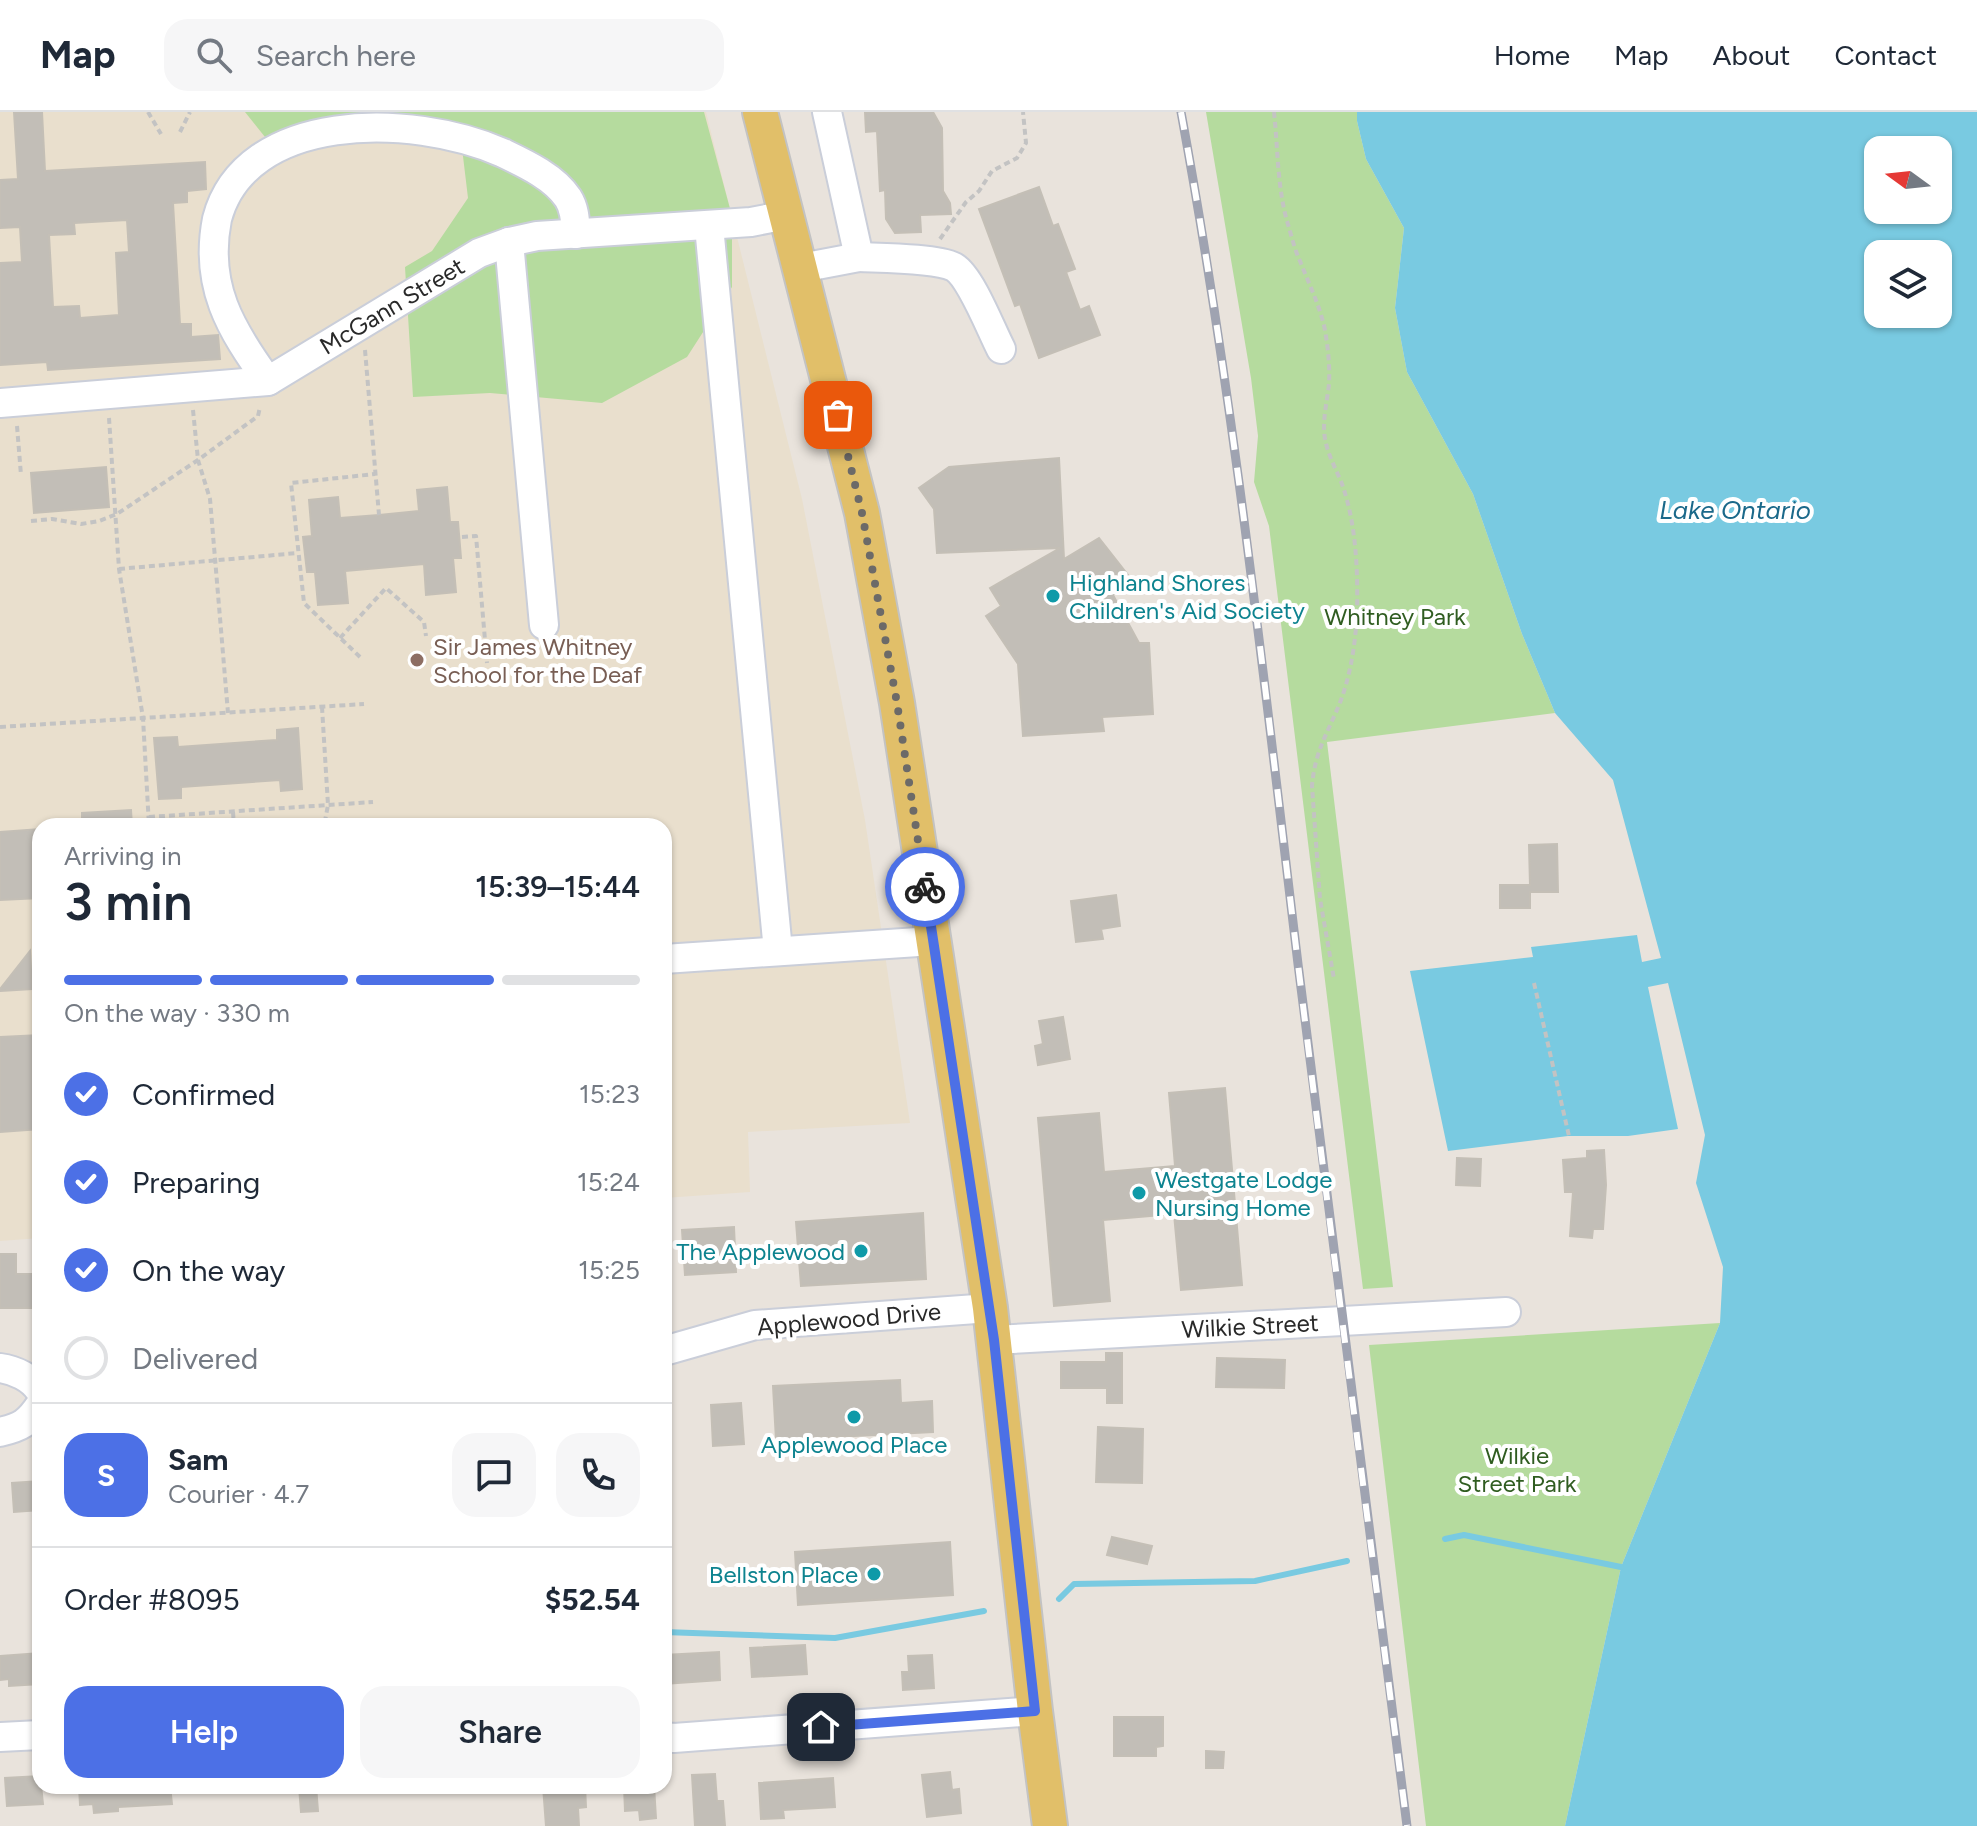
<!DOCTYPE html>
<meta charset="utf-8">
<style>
:root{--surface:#fff;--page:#f6f6f7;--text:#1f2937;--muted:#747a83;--line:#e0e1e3;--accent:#4c70e6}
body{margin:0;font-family:Figtree,sans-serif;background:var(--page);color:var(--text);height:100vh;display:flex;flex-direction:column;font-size:30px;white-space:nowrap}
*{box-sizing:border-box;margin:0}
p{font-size:26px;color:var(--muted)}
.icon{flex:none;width:44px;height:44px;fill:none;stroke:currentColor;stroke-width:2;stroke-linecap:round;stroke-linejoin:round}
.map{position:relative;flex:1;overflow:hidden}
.panel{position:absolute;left:32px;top:706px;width:640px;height:976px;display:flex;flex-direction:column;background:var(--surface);border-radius:24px;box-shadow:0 2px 6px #0004}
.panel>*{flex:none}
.needle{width:52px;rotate:285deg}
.tools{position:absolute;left:1864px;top:24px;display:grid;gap:16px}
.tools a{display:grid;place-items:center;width:88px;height:88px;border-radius:16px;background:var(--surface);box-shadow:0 2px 6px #0004;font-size:40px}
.pin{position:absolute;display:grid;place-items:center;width:68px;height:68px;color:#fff;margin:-34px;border-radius:16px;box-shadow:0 4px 12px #0006}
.courier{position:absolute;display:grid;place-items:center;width:80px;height:80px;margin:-40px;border:6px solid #4c70e6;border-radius:50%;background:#fff;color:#222;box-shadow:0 2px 10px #0007}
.overview em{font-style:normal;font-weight:600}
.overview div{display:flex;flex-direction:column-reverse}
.overview{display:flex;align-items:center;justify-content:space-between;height:136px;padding:0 32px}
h1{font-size:52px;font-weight:600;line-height:60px}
.bar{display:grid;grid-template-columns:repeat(4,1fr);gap:12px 8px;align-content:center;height:96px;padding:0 32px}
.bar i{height:10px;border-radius:6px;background:var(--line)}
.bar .on{background:var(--accent)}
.bar p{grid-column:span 4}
.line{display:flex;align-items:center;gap:20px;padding:0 32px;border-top:2px solid var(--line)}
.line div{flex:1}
.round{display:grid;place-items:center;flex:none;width:84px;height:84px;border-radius:24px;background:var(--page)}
ol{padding:0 32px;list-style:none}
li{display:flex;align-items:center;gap:24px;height:88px}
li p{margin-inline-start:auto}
li .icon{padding:8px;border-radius:50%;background:var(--accent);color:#fff;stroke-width:4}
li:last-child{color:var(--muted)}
li i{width:44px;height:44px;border:4px solid var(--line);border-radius:50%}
.cta{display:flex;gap:16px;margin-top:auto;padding:16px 32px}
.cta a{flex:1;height:92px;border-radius:24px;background:var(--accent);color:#fff;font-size:32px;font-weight:600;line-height:92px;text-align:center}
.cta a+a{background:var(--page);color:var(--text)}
header{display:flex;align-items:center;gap:48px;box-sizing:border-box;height:112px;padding:0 40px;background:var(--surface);border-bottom:2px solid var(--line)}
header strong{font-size:38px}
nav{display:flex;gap:44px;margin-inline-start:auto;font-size:28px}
.search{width:560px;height:72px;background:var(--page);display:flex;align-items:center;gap:20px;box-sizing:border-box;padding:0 28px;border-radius:24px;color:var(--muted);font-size:30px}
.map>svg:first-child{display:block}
</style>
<header>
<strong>Map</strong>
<div class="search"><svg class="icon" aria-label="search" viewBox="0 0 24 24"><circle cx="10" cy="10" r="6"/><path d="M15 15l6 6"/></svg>Search here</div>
<nav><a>Home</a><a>Map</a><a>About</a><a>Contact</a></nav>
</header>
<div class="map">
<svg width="1977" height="1714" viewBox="0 0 1977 1714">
<rect width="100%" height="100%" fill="#e9e3dc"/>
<polygon fill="#e9dfcd" points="0,0 706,0 802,387 865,708 910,1011 748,1020 750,1080 664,1086 664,714 40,714 40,1126 0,1129"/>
<g fill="#b5db9e">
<polygon points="245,0 704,0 732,104 732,175 687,245 602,291 490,281 413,285 405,155 432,139 468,86 462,36 386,19 327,30 265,25"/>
<polygon points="1206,0 1357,0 1357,9 1366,47 1404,116 1395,196 1407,260 1473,382 1522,522 1555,601 1327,630 1393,1175 1363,1177 1269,414 1254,370 1258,324 1251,266"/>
<polygon points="1720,1211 1621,1455 1565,1714 1426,1714 1369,1233"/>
</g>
<path fill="#79cae1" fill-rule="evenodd" d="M 1357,0 L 1977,0 L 1977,1714 L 1565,1714 L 1621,1455 L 1720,1211 L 1723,1155 L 1696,1071 L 1705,1023 L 1668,871 L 1648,875 L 1678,1017 L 1628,1024 L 1568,1024 L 1448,1039 L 1410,859 L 1533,845 L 1531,835 L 1637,823 L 1642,850 L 1661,846 L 1613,668 L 1555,601 L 1522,522 L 1473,382 L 1407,260 L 1395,196 L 1404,116 L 1366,47 L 1357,9 ZM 1878,38 L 1938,38 L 1938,98 L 1878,98 ZM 1878,142 L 1938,142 L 1938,202 L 1878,202 Z"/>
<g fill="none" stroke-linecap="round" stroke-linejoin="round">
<g stroke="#79cae1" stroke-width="6">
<polyline points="1445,1427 1464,1423 1621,1455"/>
<polyline points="1059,1487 1074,1472 1255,1469 1347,1449"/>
<polyline points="664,1520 835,1526 984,1499"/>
</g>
</g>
<g fill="#c2beb7" stroke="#c4bfb6" stroke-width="2" fill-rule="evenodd">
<path d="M 14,0 L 42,0 L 45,59 L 205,50 L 206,77 L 187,79 L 187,90 L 173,91 L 180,212 L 191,212 L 191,225 L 218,223 L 220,247 L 48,258 L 47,250 L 0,253 L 0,151 L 22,150 L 20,115 L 0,116 L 0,68 L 18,67 ZM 127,108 L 129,140 L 116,141 L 119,203 L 80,206 L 79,194 L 53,195 L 49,123 L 75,122 L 74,111 Z"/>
<polygon points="865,0 933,0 942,16 943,79 950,91 951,102 920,103 921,120 895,121 886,107 885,78 880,79 877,19 866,20"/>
<polygon points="1039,75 1053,114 1058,112 1075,157 1066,160 1080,198 1089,194 1100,223 1039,246 1020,192 1015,194 979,97"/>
<polygon points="1059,346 1064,447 1099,426 1132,468 1113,483 1139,531 1149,531 1153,602 1102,605 1104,619 1023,624 1018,552 986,504 1001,494 990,476 1060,436 937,441 934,397 919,376 949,355"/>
<polygon points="106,355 109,395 34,401 31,361"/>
<polygon points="447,375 450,410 458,410 461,446 453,446 456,480 426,483 424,452 345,459 348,491 318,493 315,460 307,460 303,425 312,424 309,388 338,385 340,406 379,403 419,399 417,378"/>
<polygon points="298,616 302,677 281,679 280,668 181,675 181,686 159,687 154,626 177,625 178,635 277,628 277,618"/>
<polygon points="131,698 132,714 82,714 82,701"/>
<polygon points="40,717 40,786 0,788 0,720"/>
<polygon points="1557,732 1558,780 1530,780 1530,796 1500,796 1500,773 1530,773 1529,733"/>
<polygon points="1116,783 1120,814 1101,817 1103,827 1076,830 1071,789"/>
<polygon points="30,839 32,877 0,879 0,877"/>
<polygon points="1063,905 1070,947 1038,953 1035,934 1043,932 1039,909"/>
<polygon points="40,923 40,1017 0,1020 0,925"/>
<polygon points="1225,976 1242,1173 1181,1178 1174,1102 1103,1108 1110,1189 1054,1194 1038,1006 1099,1001 1104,1060 1175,1054 1169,981"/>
<polygon points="1604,1038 1606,1073 1603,1117 1593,1117 1592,1126 1570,1124 1573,1080 1565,1080 1563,1048 1587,1046 1587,1039"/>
<polygon points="1457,1046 1481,1047 1480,1074 1456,1073"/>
<polygon points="923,1101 926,1167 801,1174 796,1110"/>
<polygon points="734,1115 736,1160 685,1163 682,1118"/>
<polygon points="0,1142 16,1142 16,1162 40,1162 40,1196 0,1196"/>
<polygon points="1106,1241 1122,1241 1122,1291 1107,1291 1107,1276 1061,1276 1061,1250 1106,1250"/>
<polygon points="1217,1246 1285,1248 1284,1276 1216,1275"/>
<polygon points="900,1268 901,1291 932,1289 933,1320 776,1328 773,1274"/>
<polygon points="741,1291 744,1332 713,1334 711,1293"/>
<polygon points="1098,1315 1143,1317 1142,1371 1096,1370"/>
<polygon points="40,1369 40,1398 14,1400 12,1371"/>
<polygon points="1112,1425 1152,1434 1147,1452 1107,1443"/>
<polygon points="950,1430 953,1483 798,1493 795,1440"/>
<polygon points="805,1533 807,1562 752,1565 750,1536"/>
<polygon points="719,1540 720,1568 664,1572 664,1543"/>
<polygon points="40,1541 40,1572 9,1574 9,1567 0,1568 0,1544"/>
<polygon points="932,1543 934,1576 903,1578 902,1560 909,1560 908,1544"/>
<polygon points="1114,1605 1163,1605 1163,1634 1156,1635 1156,1644 1114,1644"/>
<polygon points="1206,1639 1224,1640 1223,1656 1206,1656"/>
<polygon points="950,1660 952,1678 959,1677 961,1701 927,1705 922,1663"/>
<polygon points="715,1662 717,1689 723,1689 725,1714 695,1714 692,1663"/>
<polygon points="40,1664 43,1692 7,1694 5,1666"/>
<polygon points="833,1666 835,1695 783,1698 784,1706 761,1707 759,1671"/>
<polygon points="79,1674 170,1674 172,1692 118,1695 118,1699 94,1701 93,1692 80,1693"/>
<polygon points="299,1674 316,1674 318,1699 301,1700"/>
<polygon points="543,1674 585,1674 586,1695 578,1696 579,1714 546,1714"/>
<polygon points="624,1674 654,1674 656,1706 640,1708 639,1698 625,1699"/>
</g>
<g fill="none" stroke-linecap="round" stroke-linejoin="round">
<defs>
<g id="minor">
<polyline points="709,114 778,839"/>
<polyline points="509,130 544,513"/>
<path d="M 859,145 C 880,146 936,146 954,155 C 971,165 991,218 1001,237"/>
<polyline points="801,156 859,145 827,0"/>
<path d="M 268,269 C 230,217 204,173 217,107 C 245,0 410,0 503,41 C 526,52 554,65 568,86 C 575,97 575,109 576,122"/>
<polyline points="0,291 268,269 479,141 509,130 537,124 751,110 787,103"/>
<polyline points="664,847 933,829"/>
<polyline points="994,1228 1506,1200"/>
<polyline points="664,1239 755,1213 990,1196"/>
<path d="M 0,1256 C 15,1258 32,1266 40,1279"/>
<path d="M 0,1320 C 21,1315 28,1311 40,1293"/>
<polyline points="0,1625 40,1623"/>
<polyline points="664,1625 674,1626 1035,1599"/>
</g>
<polyline id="major" points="760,0 862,401 897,591 990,1196 1035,1599 1050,1714"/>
</defs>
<use href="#minor" stroke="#caced9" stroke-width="32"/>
<use href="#major" stroke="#c3c3c3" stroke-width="38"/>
<g stroke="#c3c3c3" stroke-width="4" stroke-dasharray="6 4" stroke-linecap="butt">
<polyline points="148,0 161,22"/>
<path d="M 1274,0 C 1278,36 1277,73 1287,109 C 1291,122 1294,136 1300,149 C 1309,172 1320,194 1325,218 C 1328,236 1330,254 1329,272 C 1327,291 1322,308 1325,327 C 1328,343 1336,357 1342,372 C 1356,411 1358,458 1357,499 C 1356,528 1351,561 1341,588 C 1328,621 1315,638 1312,674 L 1320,787 L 1334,867"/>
<polyline points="180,20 190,0"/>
<polyline points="940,127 966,90 979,79 992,59 1017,46 1026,31 1023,0"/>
<polyline points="365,238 379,403"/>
<polyline points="193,298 198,348 210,387 228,601"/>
<polyline points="109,306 119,457 143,606 149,714"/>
<polyline points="17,314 21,363"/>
<polyline points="31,409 52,407 81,412 99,409 117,402 198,348 258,304 260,295"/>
<polyline points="462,425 476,424 487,551"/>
<polyline points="119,457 298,441"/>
<polyline points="340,526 386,476 424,510 426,524"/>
<polyline points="360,545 304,491 291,371 375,362"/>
<polyline points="322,595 328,693 324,714"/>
<polyline points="0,615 364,592"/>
<polyline points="233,700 234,714"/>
<polyline points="149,705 373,690"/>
<polyline points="1534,871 1569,1024"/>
</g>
<use href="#minor" stroke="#fff" stroke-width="28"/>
<use href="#major" stroke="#e1bf69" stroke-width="34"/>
<defs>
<path id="rail" d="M 1181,0 C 1233,282 1264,568 1298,852 C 1333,1140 1370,1427 1407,1714"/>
</defs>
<use href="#rail" stroke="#9fa3b1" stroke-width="9"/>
<use href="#rail" stroke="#fff" stroke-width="6" stroke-dasharray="18" stroke-linecap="butt"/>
</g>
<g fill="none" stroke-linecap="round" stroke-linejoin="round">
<polyline stroke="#6c6a68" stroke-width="8" stroke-dasharray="0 14.4" points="838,303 862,401 897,591 925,775"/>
<polyline stroke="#4c70e6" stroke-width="10" points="821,1615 1035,1599 994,1228 925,775"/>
</g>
<g fill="#0f9aa8" stroke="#fff" stroke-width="3">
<circle cx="1053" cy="484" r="8"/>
<circle cx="1139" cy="1081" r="8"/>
<circle cx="861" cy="1139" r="8"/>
<circle cx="854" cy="1305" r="8"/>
<circle cx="874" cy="1462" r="8"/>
</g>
<circle fill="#8d6e63" stroke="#fff" stroke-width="3" cx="417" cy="548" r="8"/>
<g text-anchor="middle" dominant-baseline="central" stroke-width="8" stroke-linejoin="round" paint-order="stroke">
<g font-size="24" fill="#292929" stroke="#fff">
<text transform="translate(392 194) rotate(-31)">McGann Street</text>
<text transform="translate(849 1207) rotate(-5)">Applewood Drive</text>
<text transform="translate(1250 1214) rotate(-3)">Wilkie Street</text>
</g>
<g font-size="24" fill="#0d838f" stroke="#fff" text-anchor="start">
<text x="1069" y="470">Highland Shores<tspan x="1069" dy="28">Children's Aid Society</tspan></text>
<text x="1155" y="1067">Westgate Lodge<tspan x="1155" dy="28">Nursing Home</tspan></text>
<text x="845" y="1139" text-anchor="end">The Applewood</text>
<text x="854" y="1332" text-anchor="middle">Applewood Place</text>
<text x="858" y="1462" text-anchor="end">Bellston Place</text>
</g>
<g font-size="24" fill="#305d21" stroke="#fff">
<text x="1395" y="504">Whitney Park</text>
<text x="1517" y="1343">Wilkie<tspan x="1517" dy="28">Street Park</tspan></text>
</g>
<g font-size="24" fill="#785e54" stroke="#fff" text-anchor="start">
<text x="433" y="534">Sir James Whitney<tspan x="433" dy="28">School for the Deaf</tspan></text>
</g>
<g font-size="26" font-style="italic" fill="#1b698a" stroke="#fff">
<text x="1735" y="398">Lake Ontario</text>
</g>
</g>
</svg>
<div class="tools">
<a><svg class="needle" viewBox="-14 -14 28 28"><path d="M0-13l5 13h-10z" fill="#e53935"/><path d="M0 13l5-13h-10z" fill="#747a83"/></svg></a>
<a><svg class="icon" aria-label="layers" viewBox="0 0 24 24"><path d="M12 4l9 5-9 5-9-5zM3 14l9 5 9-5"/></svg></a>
</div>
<div class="pin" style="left:838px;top:303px;background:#ea580c"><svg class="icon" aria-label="bag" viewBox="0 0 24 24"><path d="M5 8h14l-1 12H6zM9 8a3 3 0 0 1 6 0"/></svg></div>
<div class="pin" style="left:821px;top:1615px;background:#1f2937"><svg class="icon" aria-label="home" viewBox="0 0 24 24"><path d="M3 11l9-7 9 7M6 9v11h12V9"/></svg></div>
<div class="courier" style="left:925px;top:775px"><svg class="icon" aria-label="bike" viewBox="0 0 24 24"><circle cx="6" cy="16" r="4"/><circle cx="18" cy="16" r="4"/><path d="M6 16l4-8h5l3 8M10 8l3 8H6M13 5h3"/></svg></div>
<section class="panel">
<div class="overview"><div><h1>3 min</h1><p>Arriving in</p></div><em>15:39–15:44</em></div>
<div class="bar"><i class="on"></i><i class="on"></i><i class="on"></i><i></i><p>On the way · 330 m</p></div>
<ol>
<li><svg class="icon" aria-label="check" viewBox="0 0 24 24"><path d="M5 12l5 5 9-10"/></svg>Confirmed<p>15:23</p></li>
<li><svg class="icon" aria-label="check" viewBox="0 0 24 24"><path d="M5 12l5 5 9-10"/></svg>Preparing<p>15:24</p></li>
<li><svg class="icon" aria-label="check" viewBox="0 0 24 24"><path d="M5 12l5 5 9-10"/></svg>On the way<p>15:25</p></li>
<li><i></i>Delivered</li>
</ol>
<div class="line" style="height:144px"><b class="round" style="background:var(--accent);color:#fff">S</b><div><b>Sam</b><p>Courier · 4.7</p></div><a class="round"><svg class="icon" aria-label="chat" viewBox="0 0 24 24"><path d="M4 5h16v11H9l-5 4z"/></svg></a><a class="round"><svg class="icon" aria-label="phone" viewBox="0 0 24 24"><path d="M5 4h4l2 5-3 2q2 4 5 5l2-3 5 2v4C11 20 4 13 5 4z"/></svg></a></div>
<div class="line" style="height:104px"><div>Order #8095</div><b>$52.54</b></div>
<div class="cta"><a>Help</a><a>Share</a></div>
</section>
</div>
